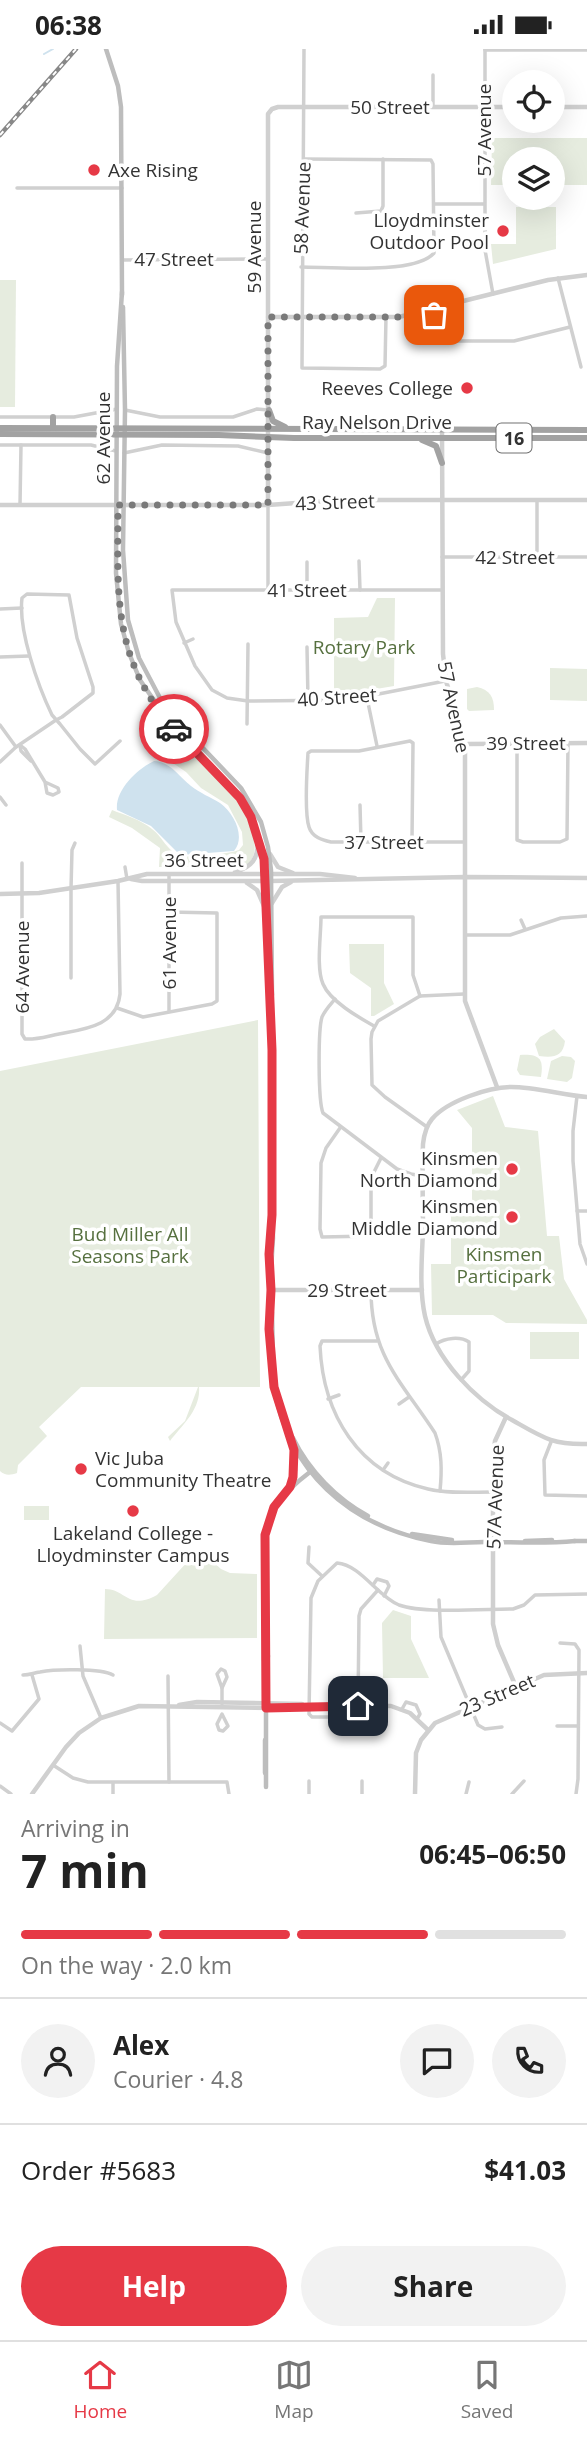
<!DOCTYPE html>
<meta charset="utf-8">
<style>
:root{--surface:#fff;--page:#f2f2f2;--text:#222;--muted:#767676;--line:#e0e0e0;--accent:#e63946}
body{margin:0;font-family:"Open Sans",sans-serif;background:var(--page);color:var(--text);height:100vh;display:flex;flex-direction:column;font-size:26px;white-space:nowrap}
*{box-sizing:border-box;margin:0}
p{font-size:23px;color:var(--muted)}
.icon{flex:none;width:38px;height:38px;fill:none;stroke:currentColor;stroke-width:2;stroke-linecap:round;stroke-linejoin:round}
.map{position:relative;height:1745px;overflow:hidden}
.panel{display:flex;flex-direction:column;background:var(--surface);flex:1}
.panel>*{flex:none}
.fabs{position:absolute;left:502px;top:21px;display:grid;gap:14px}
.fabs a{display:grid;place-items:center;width:63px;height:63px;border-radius:50%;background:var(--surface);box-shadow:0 7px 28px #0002;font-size:35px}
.pin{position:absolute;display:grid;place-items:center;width:60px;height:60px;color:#fff;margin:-30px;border-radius:14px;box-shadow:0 4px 10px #0006}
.courier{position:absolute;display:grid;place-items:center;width:70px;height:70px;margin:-35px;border:5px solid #e63946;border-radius:50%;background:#fff;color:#222;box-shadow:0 2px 9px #0007}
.headline em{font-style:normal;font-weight:700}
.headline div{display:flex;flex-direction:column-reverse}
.headline{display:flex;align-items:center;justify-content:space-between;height:119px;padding:0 21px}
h1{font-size:46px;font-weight:700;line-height:52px}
.bar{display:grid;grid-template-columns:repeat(4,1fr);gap:10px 7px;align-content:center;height:84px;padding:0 21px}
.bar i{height:9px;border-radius:5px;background:var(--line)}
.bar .active{background:var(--accent)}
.bar p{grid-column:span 4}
.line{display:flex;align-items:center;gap:18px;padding:0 21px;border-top:2px solid var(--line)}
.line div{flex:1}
.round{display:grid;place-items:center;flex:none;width:74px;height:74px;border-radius:37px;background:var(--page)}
.cta{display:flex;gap:14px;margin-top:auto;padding:14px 21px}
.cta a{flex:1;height:80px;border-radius:42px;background:var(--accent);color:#fff;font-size:28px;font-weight:700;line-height:80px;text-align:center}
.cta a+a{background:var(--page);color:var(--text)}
.status{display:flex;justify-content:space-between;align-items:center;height:49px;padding:0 35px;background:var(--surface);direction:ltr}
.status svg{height:19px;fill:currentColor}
.menu{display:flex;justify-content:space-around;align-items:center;height:98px;border-top:2px solid var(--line);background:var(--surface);font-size:19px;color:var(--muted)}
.menu a{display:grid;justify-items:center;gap:4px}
.menu .active{color:var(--accent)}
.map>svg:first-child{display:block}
</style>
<div class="status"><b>06:38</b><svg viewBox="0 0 49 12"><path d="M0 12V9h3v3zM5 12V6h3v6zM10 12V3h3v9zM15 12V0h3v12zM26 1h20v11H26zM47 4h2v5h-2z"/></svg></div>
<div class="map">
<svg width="587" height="1745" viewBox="0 0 587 1745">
<rect width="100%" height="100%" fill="#fff"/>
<g fill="#e6ecdf">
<polygon points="492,89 587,89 587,136 553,136 553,110 514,110 514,136 491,136"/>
<polygon points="516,158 556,158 556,200 493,215 491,195 516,195"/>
<polygon points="0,231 16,231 15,358 0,358"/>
<polygon points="377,549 395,549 394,637 334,647 334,569 368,568"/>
<polygon points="550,619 587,620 587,652 550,651"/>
<path d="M 477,638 C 490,641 494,648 494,661 L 469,662 L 467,660 L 467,640 Z"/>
<path d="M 177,689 C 206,719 246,747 254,791 C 256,800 254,810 247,816 C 240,820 233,821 226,818 L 159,818 L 160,799 L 132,779 L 109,768 L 112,761 C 125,766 141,771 152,780 C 162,787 167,802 179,806 C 191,810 228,805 239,801 L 243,796 L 242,783 L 228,756 L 201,739 L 186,723 L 161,706 Z"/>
<polygon points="349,895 384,895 384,934 394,955 374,967 371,967 371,939 350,924"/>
<path d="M 258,971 L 260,1338 L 199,1338 C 201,1361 181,1377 170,1392 L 168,1388 L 185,1372 L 198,1338 L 81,1338 L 39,1378 L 47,1387 L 18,1416 L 17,1424 C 11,1426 5,1427 0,1422 L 0,1022 Z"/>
<path d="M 554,980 L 565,992 C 563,1008 553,1009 539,1007 L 535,995 L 540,988 Z"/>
<path d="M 520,1006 C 539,1005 544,1009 541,1028 L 520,1026 L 517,1021 Z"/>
<polygon points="562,1007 571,1008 575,1012 572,1029 567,1033 547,1030 551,1012"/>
<polygon points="493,1047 505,1078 538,1082 547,1187 559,1187 564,1230 587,1271 587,1275 506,1274 493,1266 432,1266 431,1215 451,1215 451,1166 472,1165 472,1079 457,1061"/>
<rect x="530" y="1283" width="49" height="27"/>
<rect x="24" y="1457" width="25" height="14"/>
<path d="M 199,1500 L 221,1520 L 230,1524 L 257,1525 L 257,1589 L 104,1590 L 105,1540 C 126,1540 128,1562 157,1546 Z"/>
<polygon points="393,1561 411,1567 411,1590 429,1629 383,1629 382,1574"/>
</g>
<path fill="#cfe2ee" d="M 154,712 C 171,713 178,727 191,737 C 200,744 210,748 220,754 C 234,764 246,788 234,802 L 180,806 L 151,777 L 117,761 C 115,741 137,720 154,712 Z"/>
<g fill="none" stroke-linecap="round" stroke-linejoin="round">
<polyline stroke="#cfe2ee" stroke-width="2" points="44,5 53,0"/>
<g stroke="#d0d0d0" stroke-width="3.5">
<polyline points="304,0 302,319 380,320 385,317 386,268"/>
<polyline points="485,0 485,201 493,245"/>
<polyline points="485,1 587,1"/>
<polyline points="433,58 433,26"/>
<polyline points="17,139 122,139"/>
<polyline points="434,155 484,155"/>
<polyline points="356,164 381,162 383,157 383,110"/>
<polyline points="122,211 268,210"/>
<path d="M 301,218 C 330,218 415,226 434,204 L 433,115 L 431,111 L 304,110"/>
<polyline points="558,229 581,318"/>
<polyline points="433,261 440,290 446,292 514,292 570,278"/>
<polyline points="125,361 160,368 233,368 257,360 268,361"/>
<polyline points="0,368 74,368 117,360"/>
<polyline points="0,396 91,396 116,402"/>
<polyline points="124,404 162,396 238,397 268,404"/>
<polyline points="537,451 537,508"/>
<polyline points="20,456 21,396"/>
<polyline points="442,508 587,508"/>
<polyline points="359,512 360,541"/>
<polyline points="307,513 307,541"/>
<polyline points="268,541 268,456"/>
<polyline points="442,541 172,541 176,573 195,617 212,641 227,649 248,652 348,651 445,632"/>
<polyline points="0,560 22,559"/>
<polyline points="184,594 193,590"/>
<polyline points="307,598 308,652"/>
<polyline points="0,608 29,607"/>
<polyline points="367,649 377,697"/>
<polyline points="247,675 248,595"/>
<polyline points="0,676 16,698"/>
<polyline points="517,694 517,791 523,793 560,793 567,790 568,694"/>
<polyline points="20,696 25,700 45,733 47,744 53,746 59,743 58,739 45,733"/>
<polyline points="20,697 21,702 31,712"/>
<path d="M 0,713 L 16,698 L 56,671 L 62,668 L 93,644 L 93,638 L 77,589 L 69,546 L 27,545 L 22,549 C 18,581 38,637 52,666 L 60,675 L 80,700 L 95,715 L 120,692"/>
<polyline points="0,748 6,756"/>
<polyline points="360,756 361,793"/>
<path d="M 412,792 L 413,694 L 410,692 L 359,702 L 311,702 L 308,704 C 307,721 304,763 309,778 C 312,788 322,791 331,793 L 464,793"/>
<path d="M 22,814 L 22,985 L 25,990 C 36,991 48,987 59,985 C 85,980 117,977 120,945 L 118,832"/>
<polyline points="125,818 127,830"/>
<polyline points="521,871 525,880"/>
<polyline points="466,886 510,886 561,869 587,867"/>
<polyline points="71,929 71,840 72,801 75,794"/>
<path d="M 335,950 C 330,956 325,961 322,968 C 318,981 318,1052 323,1064 L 397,1120 L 411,1125 L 422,1127"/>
<polyline points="117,959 143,968 212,955 217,952 217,864 169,863"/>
<polyline points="169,962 169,825"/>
<path d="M 374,977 C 358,968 330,952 323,935 C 316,919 321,887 321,868 L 413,868 L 413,926 L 420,947"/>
<polyline points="577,1047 573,1082 573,1112 580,1195 587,1215"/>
<polyline points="427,1078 385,1048 372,1036 371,990 372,983 378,972 420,947 464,945"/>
<polyline points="340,1079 326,1099 321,1114 320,1180 322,1188 371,1187 371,1129 381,1109"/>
<polyline points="577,1162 587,1162"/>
<path d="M 371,1241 C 371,1307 401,1332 435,1384 C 442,1403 442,1421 440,1442"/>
<path d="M 377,1292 L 322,1292 L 320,1297 C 323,1365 358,1424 428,1440 C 449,1445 471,1443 492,1443"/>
<path d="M 436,1295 C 445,1289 460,1287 469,1293 L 469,1322 L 461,1331"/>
<polyline points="328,1350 339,1346"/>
<polyline points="399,1355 409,1348"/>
<polyline points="551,1393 544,1411 545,1446 587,1447"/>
<polyline points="383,1421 388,1414"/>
<polyline points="309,1498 308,1514 322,1527"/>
<polyline points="373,1536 377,1530 387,1533 389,1537 384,1547"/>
<polyline points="439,1551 441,1588 478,1676 485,1680 502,1678"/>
<polyline points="560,1594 575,1595 579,1601 578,1730 576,1745"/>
<polyline points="80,1597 83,1627 101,1669"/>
<polygon points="221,1620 225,1622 227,1628 222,1639 217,1625"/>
<path d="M 23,1626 C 30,1626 33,1624 40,1623 C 54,1620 101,1619 113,1626"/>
<polyline points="168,1627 169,1733"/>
<polyline points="222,1639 222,1655"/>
<polyline points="358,1657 359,1567 361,1560 378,1541"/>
<path d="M 372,1657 L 369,1668 L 312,1668 L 309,1665 L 311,1549 L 318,1532 L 337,1514 C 361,1516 377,1547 399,1556 C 424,1565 485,1560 513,1560 L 524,1556 L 535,1546 L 587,1545"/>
<polyline points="402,1660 406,1653 416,1656 420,1665 417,1670"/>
<polygon points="222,1665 228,1677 223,1682 219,1681 217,1675"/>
<polyline points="0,1674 12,1682 39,1650 32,1626"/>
<polyline points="557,1677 578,1677"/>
<polyline points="53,1716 73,1729 88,1733 227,1733 229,1745"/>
<polyline points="309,1732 309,1745"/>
<polyline points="362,1732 362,1745"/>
<polyline points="0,1737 11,1745"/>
<polyline points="113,1745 113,1734"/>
<polyline points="466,1745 469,1733"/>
<polyline points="512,1745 524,1732"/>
</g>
<g stroke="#d0d0d0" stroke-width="4.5">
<polyline points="553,58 587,58"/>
<polyline points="268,268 399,268 548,231 587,226"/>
<polyline points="442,381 443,605 446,632 465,695 465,952 497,1038"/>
<polyline points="0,456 268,456 339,451 587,451"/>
<polyline points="268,456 268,65 272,60 278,58 514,58"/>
<polyline points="465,695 587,694"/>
<polyline points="270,805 278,818 293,824"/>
<path d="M 235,823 C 252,818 258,810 258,792"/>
<polyline points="271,825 320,825 355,829"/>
<polyline points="131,830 142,832 265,832"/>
<polyline points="271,832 465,828 587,829"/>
<polyline points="247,834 257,841 264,857"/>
<polyline points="0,845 39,844 118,832 147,825 265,825"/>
<polyline points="272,854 282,838 291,833"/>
<path d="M 587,1048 C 562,1046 536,1038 511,1038 C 489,1038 447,1052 432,1070 C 426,1077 424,1086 423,1095 C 422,1124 423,1152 423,1181 C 422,1209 419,1240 425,1267 C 435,1310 475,1351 512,1371 C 542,1388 552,1396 587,1395"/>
<polyline points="269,1241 422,1241"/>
<polyline points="506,1368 495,1392 493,1407 493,1575 498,1596 516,1638"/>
<polyline points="179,1656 197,1653 302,1655"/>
<polyline points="32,1745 66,1698 79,1684 101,1669 139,1657 272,1659 309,1656 391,1657 410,1664 428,1681"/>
<polyline points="415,1745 416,1704 421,1691 435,1674 544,1626 587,1624"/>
</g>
<g stroke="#bdbdbd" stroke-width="4.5">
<polyline points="106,0 118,37 121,58 122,246"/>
<polyline points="122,243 117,317 116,524 121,575 129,604 140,631 171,676 240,749 251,768 263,804 271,950 273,1189 271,1221"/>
<polyline points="123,258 125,361 123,501 128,571 139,609 160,649 181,676 241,739 261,773 268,798 271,821 272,946"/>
<path d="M 271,1174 C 268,1199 271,1223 271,1248 C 270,1279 268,1308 274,1339 C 289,1422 348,1476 431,1492 C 448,1496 467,1493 484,1493 C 515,1493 544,1495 575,1492"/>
<polyline points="272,1263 273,1307"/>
<path d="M 293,1389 C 309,1422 337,1450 368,1467"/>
<polyline points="290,1438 295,1421 294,1402"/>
<polyline points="412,1485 452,1491"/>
<polyline points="525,1492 552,1491"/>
<polyline points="574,1492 587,1492"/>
<polyline points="265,1596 268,1607 266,1619 266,1738"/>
<path d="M 266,1619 L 264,1611 L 265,1493 C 268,1460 285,1442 310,1423"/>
<polyline points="265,1691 265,1724"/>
</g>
<g stroke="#a2a2a2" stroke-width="6">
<polyline points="269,361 273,372 285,378"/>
<polyline points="0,379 587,381"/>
<polyline points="53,379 53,368"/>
<polyline points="0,385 219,386 294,389 587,389"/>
<polyline points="422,391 436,397 442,414"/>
</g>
<defs>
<polyline id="rail" points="0,86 76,0"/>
</defs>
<use href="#rail" stroke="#888" stroke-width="4.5"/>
<use href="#rail" stroke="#fff" stroke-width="2" stroke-dasharray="5" stroke-linecap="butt"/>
</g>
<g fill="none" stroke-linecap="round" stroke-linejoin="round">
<path stroke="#7a7a7a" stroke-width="7" stroke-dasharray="0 12.6" d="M 174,680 C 111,609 118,544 118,456 L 268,456 L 268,268 L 399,268 L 433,261 L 434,266"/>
<polyline stroke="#e63946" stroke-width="9" points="174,680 240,749 251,768 264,810 272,1001 272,1166 269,1205 271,1241 269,1280 274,1338 294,1401 293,1428 290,1438 274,1458 265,1486 266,1659 358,1657"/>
</g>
<g fill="#e63946" stroke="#fff" stroke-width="2.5">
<circle cx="94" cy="121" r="7"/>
<circle cx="503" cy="182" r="7"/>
<circle cx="467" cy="339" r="7"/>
<circle cx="512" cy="1120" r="7"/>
<circle cx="512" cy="1168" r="7"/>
<circle cx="81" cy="1420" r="7"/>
<circle cx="133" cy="1462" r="7"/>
</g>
<g text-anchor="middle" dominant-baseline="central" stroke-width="7" stroke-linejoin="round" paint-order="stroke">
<rect fill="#fff" stroke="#707070" stroke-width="2" x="496.5" y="374.5" width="35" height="29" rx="5"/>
<g font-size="18" font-weight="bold" fill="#333">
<text x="514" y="389">16</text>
</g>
<g font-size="19" fill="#333" stroke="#fff">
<text x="390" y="58">50 Street</text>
<text transform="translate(484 81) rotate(-90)">57 Avenue</text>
<text transform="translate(302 159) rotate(-88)">58 Avenue</text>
<text transform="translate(254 198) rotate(-90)">59 Avenue</text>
<text x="174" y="210">47 Street</text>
<text x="377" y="373">Ray Nelson Drive</text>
<text transform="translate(103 389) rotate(-90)">62 Avenue</text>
<text transform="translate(335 453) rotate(-2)">43 Street</text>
<text x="515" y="508">42 Street</text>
<text x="307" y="541">41 Street</text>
<text transform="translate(337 648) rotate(-4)">40 Street</text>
<text transform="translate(454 658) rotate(78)">57 Avenue</text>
<text x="526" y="694">39 Street</text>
<text x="384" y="793">37 Street</text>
<text x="204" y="811">36 Street</text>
<text transform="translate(169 894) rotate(-90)">61 Avenue</text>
<text transform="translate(22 918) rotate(-90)">64 Avenue</text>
<text x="347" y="1241">29 Street</text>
<text transform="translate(495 1448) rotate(-88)">57A Avenue</text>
<text transform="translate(497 1646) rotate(-23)">23 Street</text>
</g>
<g font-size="19" fill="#333" stroke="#fff" text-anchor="end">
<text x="108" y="121" text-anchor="start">Axe Rising</text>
<text x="489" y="171">Lloydminster<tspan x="489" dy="22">Outdoor Pool</tspan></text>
<text x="453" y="339">Reeves College</text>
<text x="498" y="1109">Kinsmen<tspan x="498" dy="22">North Diamond</tspan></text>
<text x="498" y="1157">Kinsmen<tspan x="498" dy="22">Middle Diamond</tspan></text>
<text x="95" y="1409" text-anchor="start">Vic Juba<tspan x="95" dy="22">Community Theatre</tspan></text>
<text x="133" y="1484" text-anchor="middle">Lakeland College -<tspan x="133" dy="22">Lloydminster Campus</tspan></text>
</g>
<g font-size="19" fill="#56703f" stroke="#fff">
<text x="364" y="598">Rotary Park</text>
<text x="130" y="1185">Bud Miller All<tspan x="130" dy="22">Seasons Park</tspan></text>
<text x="504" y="1205">Kinsmen<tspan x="504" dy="22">Participark</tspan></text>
</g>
</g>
</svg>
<div class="fabs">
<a><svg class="icon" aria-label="locate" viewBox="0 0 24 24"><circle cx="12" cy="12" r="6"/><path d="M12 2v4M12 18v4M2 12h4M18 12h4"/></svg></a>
<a><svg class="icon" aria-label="layers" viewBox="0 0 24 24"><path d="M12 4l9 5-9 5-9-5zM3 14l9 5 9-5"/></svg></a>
</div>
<div class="pin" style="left:434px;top:266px;background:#ea580c"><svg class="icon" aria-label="bag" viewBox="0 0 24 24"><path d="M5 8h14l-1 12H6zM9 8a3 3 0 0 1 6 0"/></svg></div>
<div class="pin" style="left:358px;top:1657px;background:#1f2937"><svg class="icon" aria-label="home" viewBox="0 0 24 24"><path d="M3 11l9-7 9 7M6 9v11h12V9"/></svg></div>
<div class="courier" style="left:174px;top:680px"><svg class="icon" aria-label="car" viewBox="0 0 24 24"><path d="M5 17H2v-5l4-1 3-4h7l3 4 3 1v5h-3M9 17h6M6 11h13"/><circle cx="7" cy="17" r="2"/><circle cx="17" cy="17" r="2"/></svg></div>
</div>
<section class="panel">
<div class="headline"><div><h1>7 min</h1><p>Arriving in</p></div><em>06:45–06:50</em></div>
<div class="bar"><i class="active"></i><i class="active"></i><i class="active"></i><i></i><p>On the way · 2.0 km</p></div>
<div class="line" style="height:126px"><a class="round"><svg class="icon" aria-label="person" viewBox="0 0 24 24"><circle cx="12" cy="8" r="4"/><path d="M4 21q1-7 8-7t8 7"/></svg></a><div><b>Alex</b><p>Courier · 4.8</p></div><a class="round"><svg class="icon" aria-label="chat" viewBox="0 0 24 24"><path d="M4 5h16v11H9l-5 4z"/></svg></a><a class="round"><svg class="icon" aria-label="phone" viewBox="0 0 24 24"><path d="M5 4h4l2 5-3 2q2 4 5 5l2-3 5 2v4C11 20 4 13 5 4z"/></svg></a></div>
<div class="line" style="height:91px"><div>Order #5683</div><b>$41.03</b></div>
<div class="cta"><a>Help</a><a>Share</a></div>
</section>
<nav class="menu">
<a class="active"><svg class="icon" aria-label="home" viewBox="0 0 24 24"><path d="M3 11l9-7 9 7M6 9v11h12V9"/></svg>Home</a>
<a><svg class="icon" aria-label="map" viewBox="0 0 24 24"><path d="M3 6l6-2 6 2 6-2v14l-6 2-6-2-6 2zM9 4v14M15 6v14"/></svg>Map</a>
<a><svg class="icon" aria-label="saved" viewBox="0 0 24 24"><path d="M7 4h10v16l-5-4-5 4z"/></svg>Saved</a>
</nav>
